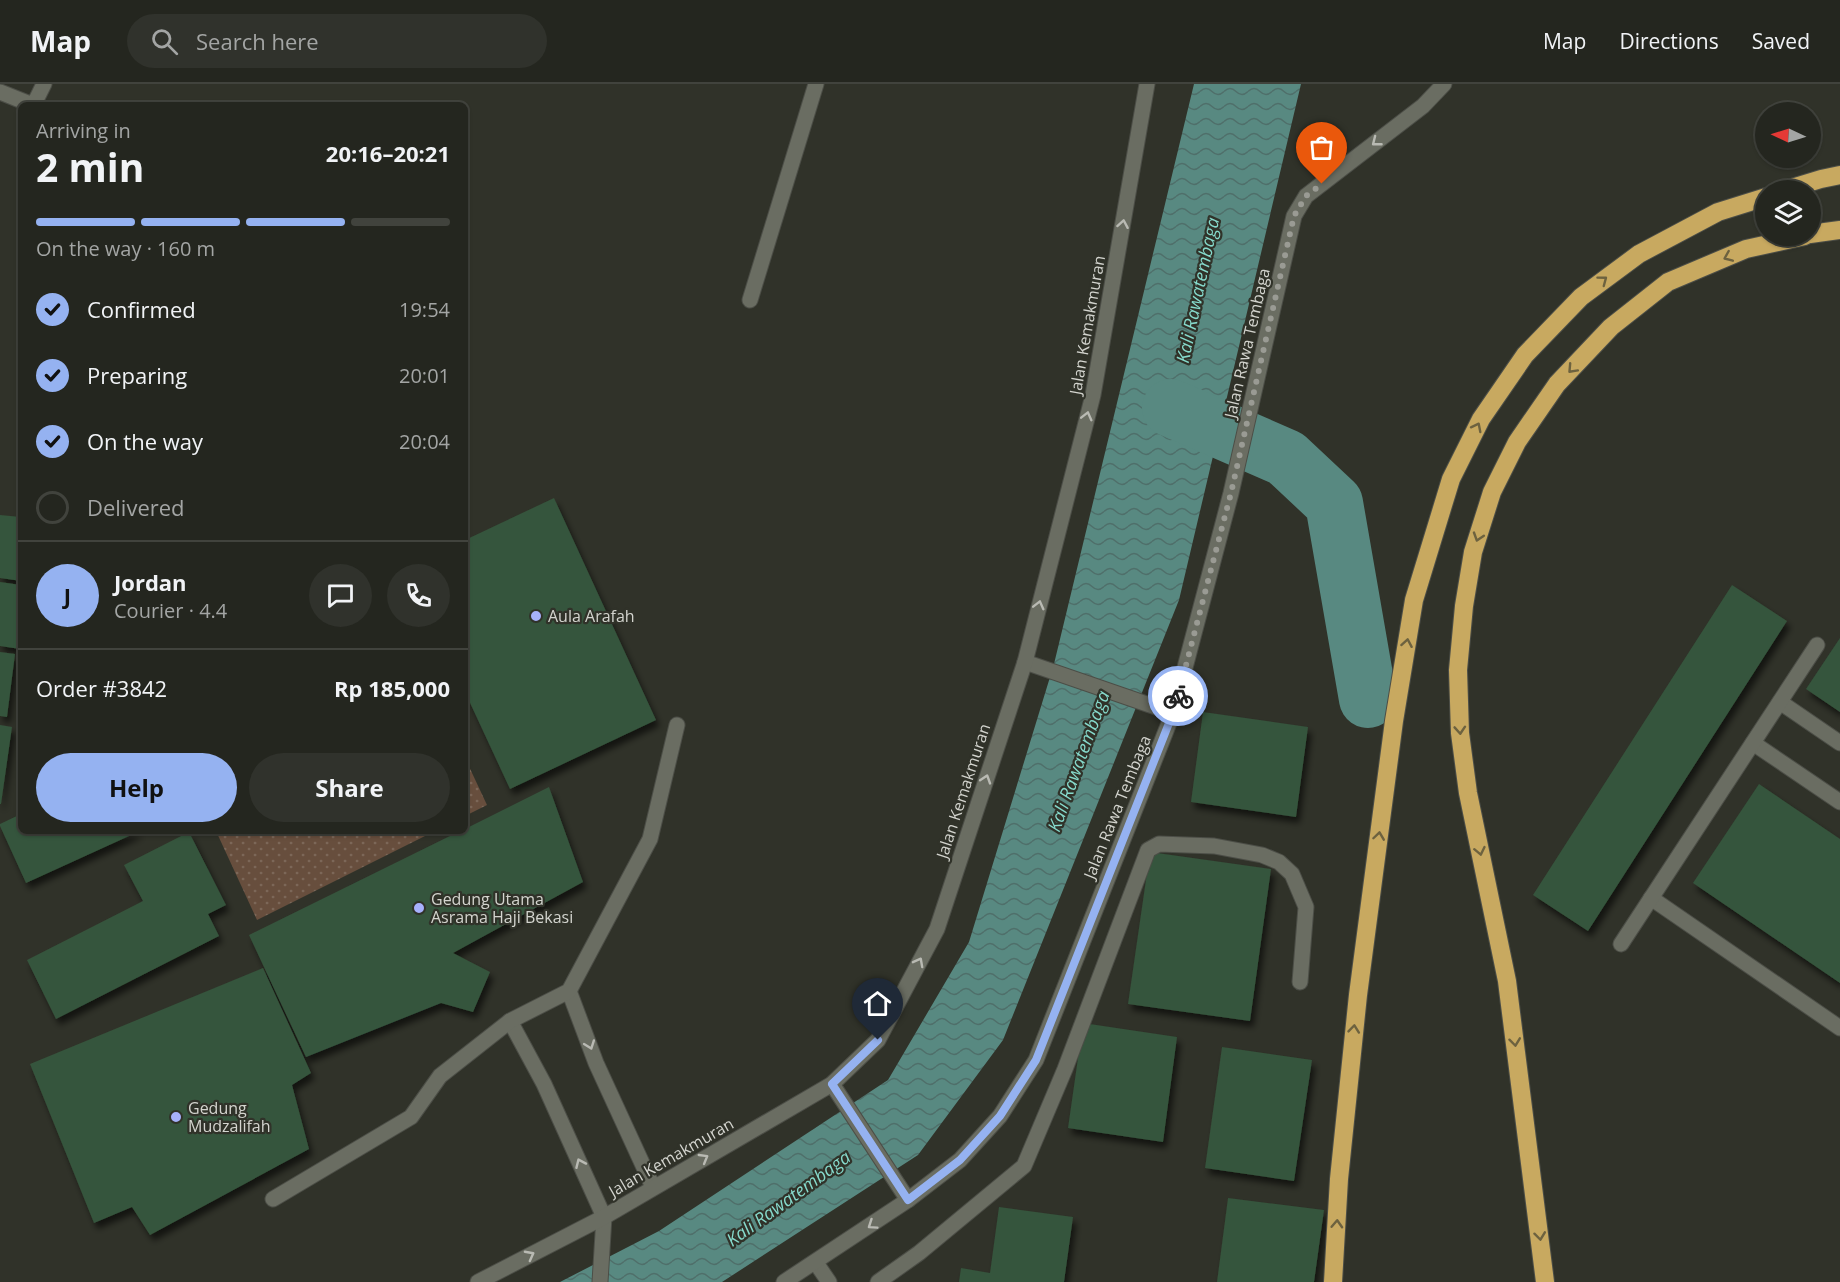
<!DOCTYPE html>
<meta charset="utf-8">
<style>
:root{--surface:#24261f;--page:#30322c;--text:#f1f3f6;--muted:#a3a5a4;--line:#41433d;--accent:#95b2f1}
body{margin:0;font-family:"Open Sans",sans-serif;background:var(--page);color:var(--text);height:100vh;display:flex;flex-direction:column;font-size:22px;white-space:nowrap}
*{box-sizing:border-box;margin:0}
p{font-size:20px;color:var(--muted)}
.icon{flex:none;width:33px;height:33px;fill:none;stroke:currentColor;stroke-width:2;stroke-linecap:round;stroke-linejoin:round}
.map{position:relative;flex:1;overflow:hidden}
.details{position:absolute;left:18px;top:18px;width:450px;height:732px;display:flex;flex-direction:column;background:var(--surface);border-radius:9px;box-shadow:0 2px 4px #0004,0 0 0 2px var(--line)}
.details>*{flex:none}
.needle{width:39px;rotate:274deg}
.controls{position:absolute;left:1755px;top:18px;display:grid;gap:12px}
.controls a{display:grid;place-items:center;width:66px;height:66px;border-radius:50%;background:var(--surface);box-shadow:0 2px 4px #0004,0 0 0 2px var(--line);font-size:30px}
.pin{position:absolute;display:grid;place-items:center;width:51px;height:51px;color:#fff;margin:-62px -26px;border-radius:50% 50% 50% 0;rotate:-45deg;box-shadow:0 0 6px #0007}
.pin .icon{rotate:45deg}
.courier{position:absolute;display:grid;place-items:center;width:60px;height:60px;margin:-30px;border:4px solid #95b2f1;border-radius:50%;background:#fff;color:#222;box-shadow:0 2px 8px #0007}
.overview em{font-style:normal;font-weight:700}
.overview div{display:flex;flex-direction:column-reverse}
.overview{display:flex;align-items:center;justify-content:space-between;height:102px;padding:0 18px}
h1{font-size:39px;font-weight:700;line-height:45px}
.bar{display:grid;grid-template-columns:repeat(4,1fr);gap:9px 6px;align-content:center;height:72px;padding:0 18px}
.bar i{height:8px;border-radius:4px;background:var(--line)}
.bar .current{background:var(--accent)}
.bar p{grid-column:span 4}
.line{display:flex;align-items:center;gap:15px;padding:0 18px;border-top:2px solid var(--line)}
.line div{flex:1}
.round{display:grid;place-items:center;flex:none;width:63px;height:63px;border-radius:32px;background:var(--page)}
ol{padding:0 18px;list-style:none}
li{display:flex;align-items:center;gap:18px;height:66px}
li p{margin-inline-start:auto}
li .icon{padding:6px;border-radius:50%;background:var(--accent);color:#111;stroke-width:4}
li:last-child{color:var(--muted)}
li i{width:33px;height:33px;border:3px solid var(--line);border-radius:50%}
.cta{display:flex;gap:12px;margin-top:auto;padding:12px 18px}
.cta a{flex:1;height:69px;border-radius:36px;background:var(--accent);color:#111;font-size:24px;font-weight:700;line-height:69px;text-align:center}
.cta a+a{background:var(--page);color:var(--text)}
header{display:flex;align-items:center;gap:36px;box-sizing:border-box;height:84px;padding:0 30px;background:var(--surface);border-bottom:2px solid var(--line)}
header strong{font-size:28px}
nav{display:flex;gap:33px;margin-inline-start:auto;font-size:21px}
.search{width:420px;height:54px;background:var(--page);display:flex;align-items:center;gap:15px;box-sizing:border-box;padding:0 21px;border-radius:33px;color:var(--muted);font-size:22px}
.map>svg:first-child{display:block}
</style>
<header>
<strong>Map</strong>
<div class="search"><svg class="icon" aria-label="search" viewBox="0 0 24 24"><circle cx="10" cy="10" r="6"/><path d="M15 15l6 6"/></svg>Search here</div>
<nav><a>Map</a><a>Directions</a><a>Saved</a></nav>
</header>
<div class="map">
<svg width="1840" height="1198" viewBox="0 0 1840 1198">
<defs>
<pattern id="grass-dots" width="8" height="8" patternUnits="userSpaceOnUse" patternTransform="scale(1.5)"><rect width="8" height="8" fill="#674e3d"/><path d="M2 2h.1M6 6h.1" fill="none" stroke="#7c6758" stroke-width="1.8" stroke-linecap="round"/></pattern>
<pattern id="water-waves" width="16" height="10" patternUnits="userSpaceOnUse" patternTransform="scale(1.5)"><rect width="16" height="10" fill="#588981"/><path d="M0 5q4-4 8 0t8 0" fill="none" stroke="#4f6f6a"/></pattern>
<filter id="shadow"><feDropShadow dx="3.5" dy="6" stdDeviation="3" flood-color="#0009"/></filter>
</defs>
<rect width="100%" height="100%" fill="#303229"/>
<g fill="url(#grass-dots)">
<polygon points="465,674 487,721 465,732"/>
<polygon points="216,747 435,747 257,836"/>
</g>
<polygon fill="url(#water-waves)" points="1194,0 1301,0 1179,516 1003,956 918,1071 722,1198 560,1198 659,1147 888,996 969,858 1054,580"/>
<g fill="none" stroke-linecap="round" stroke-linejoin="round">
<polyline stroke="#588981" stroke-width="58" points="1171,324 1286,374 1334,419 1368,615"/>
</g>
<g fill="#35543c" filter="url(#shadow)">
<polygon points="554,414 656,636 510,705 465,608 465,456"/>
<polygon points="0,431 21,433 21,497 0,494"/>
<polygon points="0,498 21,501 20,565 0,562"/>
<polygon points="1732,501 1787,537 1588,847 1533,811"/>
<polygon points="1840,554 1840,628 1806,605"/>
<polygon points="0,568 15,570 7,633 0,632"/>
<polygon points="1203,628 1308,643 1296,733 1191,718"/>
<polygon points="0,641 12,643 1,720 0,720"/>
<polygon points="1759,700 1840,755 1840,899 1693,799"/>
<polygon points="549,703 583,798 453,869 490,888 473,928 441,919 306,973 249,851 460,747 465,747 465,745"/>
<polygon points="21,730 21,747 140,747 26,799 0,742 0,740"/>
<polygon points="189,748 226,821 208,830 219,852 56,935 27,876 143,817 124,781"/>
<polygon points="1150,768 1271,785 1250,937 1128,920"/>
<polygon points="263,884 311,989 292,1001 309,1065 150,1151 132,1123 94,1139 30,980"/>
<polygon points="1083,939 1177,953 1163,1058 1068,1044"/>
<polygon points="1222,963 1312,976 1294,1097 1205,1084"/>
<polygon points="1228,1114 1324,1126 1314,1198 1217,1198"/>
<polygon points="999,1123 1073,1133 1064,1198 959,1198 961,1184 990,1189"/>
</g>
<g fill="none" stroke-linecap="round" stroke-linejoin="round">
<defs>
<g id="minor">
<polyline points="0,8 30,20 34,20 44,0"/>
<polyline points="750,216 816,0"/>
<polyline points="1025,578 1173,629"/>
<polyline points="1780,618 1840,659"/>
<polyline points="1753,659 1840,718"/>
<polyline points="1651,814 1840,944"/>
<polyline points="1621,860 1817,561"/>
<polyline points="569,907 596,979 653,1103"/>
<polyline points="510,937 544,1000 604,1133 600,1198"/>
<polyline points="832,1000 908,1116"/>
<polyline points="273,1115 411,1033 440,992 510,937 569,907 650,755 677,641"/>
<polyline points="816,1179 829,1198"/>
<polyline points="478,1198 604,1133 832,1000 878,956 937,845 1025,578 1093,311 1147,0"/>
<polyline points="784,1198 908,1116 960,1076 1000,1032 1036,976 1173,629 1231,409 1294,132 1306,112 1423,22 1444,0"/>
<polyline points="878,1198 919,1169 1024,1082 1065,985 1148,766 1159,760 1214,762 1262,771 1279,778 1292,790 1306,823 1300,898"/>
</g>
<g id="highway">
<polyline points="1785,106 1821,95 1840,91"/>
<polyline points="1810,150 1840,146"/>
<polyline points="1333,1198 1339,1095 1358,911 1394,637 1414,516 1451,395 1481,335 1525,271 1581,213 1639,170 1718,128 1766,113"/>
<polyline points="1545,1198 1507,897 1468,709 1460,649 1458,586 1464,522 1473,468 1492,408 1517,358 1557,300 1611,243 1668,198 1746,165 1805,152"/>
</g>
</defs>
<use href="#minor" stroke="#4c4e47" stroke-width="17"/>
<use href="#highway" stroke="#4c4e47" stroke-width="20"/>
<use href="#minor" stroke="#6a6d62" stroke-width="15"/>
<use href="#highway" stroke="#c8a960" stroke-width="18"/>
</g>
<defs><path id="oneway-chevron" d="M-2-3.5L2.5 0L-2 3.5" fill="none" stroke-width="1.6" stroke-linecap="round" stroke-linejoin="round" transform="scale(1.5)"/></defs>
<g stroke="#b9bab3">
<use href="#oneway-chevron" transform="translate(1376 58) rotate(142)"/>
<use href="#oneway-chevron" transform="translate(1123 140) rotate(-80)"/>
<use href="#oneway-chevron" transform="translate(1087 332) rotate(-76)"/>
<use href="#oneway-chevron" transform="translate(1039 521) rotate(-76)"/>
<use href="#oneway-chevron" transform="translate(986 695) rotate(-72)"/>
<use href="#oneway-chevron" transform="translate(919 878) rotate(-62)"/>
<use href="#oneway-chevron" transform="translate(590 961) rotate(70)"/>
<use href="#oneway-chevron" transform="translate(704 1074) rotate(-30)"/>
<use href="#oneway-chevron" transform="translate(580 1079) rotate(-114)"/>
<use href="#oneway-chevron" transform="translate(872 1141) rotate(146)"/>
<use href="#oneway-chevron" transform="translate(530 1171) rotate(-28)"/>
</g>
<g stroke="#6d623f">
<use href="#oneway-chevron" transform="translate(1728 173) rotate(157)"/>
<use href="#oneway-chevron" transform="translate(1603 196) rotate(-37)"/>
<use href="#oneway-chevron" transform="translate(1572 285) rotate(133)"/>
<use href="#oneway-chevron" transform="translate(1477 343) rotate(-63)"/>
<use href="#oneway-chevron" transform="translate(1478 453) rotate(108)"/>
<use href="#oneway-chevron" transform="translate(1407 559) rotate(-80)"/>
<use href="#oneway-chevron" transform="translate(1460 646) rotate(86)"/>
<use href="#oneway-chevron" transform="translate(1379 752) rotate(-82)"/>
<use href="#oneway-chevron" transform="translate(1480 767) rotate(78)"/>
<use href="#oneway-chevron" transform="translate(1354 945) rotate(-84)"/>
<use href="#oneway-chevron" transform="translate(1515 958) rotate(83)"/>
<use href="#oneway-chevron" transform="translate(1337 1140) rotate(-87)"/>
<use href="#oneway-chevron" transform="translate(1540 1152) rotate(83)"/>
</g>
<g fill="none" stroke-linecap="round" stroke-linejoin="round">
<polyline stroke="#9a9b94" stroke-width="6" stroke-dasharray="0 10.8" points="1178,612 1231,409 1294,132 1306,112 1322,100"/>
<polyline stroke="#95b2f1" stroke-width="8" points="878,956 832,1000 908,1116 960,1076 1000,1032 1036,976 1173,629 1178,612"/>
</g>
<g fill="#a7b1fc" stroke="#303229" stroke-width="2">
<circle cx="536" cy="532" r="6"/>
<circle cx="419" cy="824" r="6"/>
<circle cx="176" cy="1033" r="6"/>
</g>
<g text-anchor="middle" dominant-baseline="central" stroke-width="4.5" stroke-linejoin="round" paint-order="stroke">
<g font-size="16" fill="#d3d4ce" stroke="#303229">
<text transform="translate(1087 241) rotate(-80)">Jalan Kemakmuran</text>
<text transform="translate(1247 259) rotate(-77)">Jalan Rawa Tembaga</text>
<text transform="translate(963 707) rotate(-72)">Jalan Kemakmuran</text>
<text transform="translate(1117 723) rotate(-68)">Jalan Rawa Tembaga</text>
<text transform="translate(671 1073) rotate(-30)">Jalan Kemakmuran</text>
</g>
<g font-size="16" fill="#d3d4ce" stroke="#303229" text-anchor="start">
<text x="548" y="532">Aula Arafah</text>
<text x="431" y="815">Gedung Utama<tspan x="431" dy="18">Asrama Haji Bekasi</tspan></text>
<text x="188" y="1024">Gedung<tspan x="188" dy="18">Mudzalifah</tspan></text>
</g>
<g font-size="18" font-style="italic" fill="#86dacc" stroke="#303229">
<text transform="translate(1197 206) rotate(-78)">Kali Rawatembaga</text>
<text transform="translate(1078 677) rotate(-70)">Kali Rawatembaga</text>
<text transform="translate(788 1114) rotate(-36)">Kali Rawatembaga</text>
</g>
</g>
</svg>
<div class="controls">
<a><svg class="needle" viewBox="-14 -14 28 28"><path d="M0-13l5 13h-10z" fill="#e53935"/><path d="M0 13l5-13h-10z" fill="#a3a5a4"/></svg></a>
<a><svg class="icon" aria-label="layers" viewBox="0 0 24 24"><path d="M12 4l9 5-9 5-9-5zM3 14l9 5 9-5"/></svg></a>
</div>
<div class="pin" style="left:1322px;top:100px;background:#ea580c"><svg class="icon" aria-label="bag" viewBox="0 0 24 24"><path d="M5 8h14l-1 12H6zM9 8a3 3 0 0 1 6 0"/></svg></div>
<div class="pin" style="left:878px;top:956px;background:#1f2937"><svg class="icon" aria-label="home" viewBox="0 0 24 24"><path d="M3 11l9-7 9 7M6 9v11h12V9"/></svg></div>
<div class="courier" style="left:1178px;top:612px"><svg class="icon" aria-label="bike" viewBox="0 0 24 24"><circle cx="6" cy="16" r="4"/><circle cx="18" cy="16" r="4"/><path d="M6 16l4-8h5l3 8M10 8l3 8H6M13 5h3"/></svg></div>
<section class="details">
<div class="overview"><div><h1>2 min</h1><p>Arriving in</p></div><em>20:16–20:21</em></div>
<div class="bar"><i class="current"></i><i class="current"></i><i class="current"></i><i></i><p>On the way · 160 m</p></div>
<ol>
<li><svg class="icon" aria-label="check" viewBox="0 0 24 24"><path d="M5 12l5 5 9-10"/></svg>Confirmed<p>19:54</p></li>
<li><svg class="icon" aria-label="check" viewBox="0 0 24 24"><path d="M5 12l5 5 9-10"/></svg>Preparing<p>20:01</p></li>
<li><svg class="icon" aria-label="check" viewBox="0 0 24 24"><path d="M5 12l5 5 9-10"/></svg>On the way<p>20:04</p></li>
<li><i></i>Delivered</li>
</ol>
<div class="line" style="height:108px"><b class="round" style="background:var(--accent);color:#111">J</b><div><b>Jordan</b><p>Courier · 4.4</p></div><a class="round"><svg class="icon" aria-label="chat" viewBox="0 0 24 24"><path d="M4 5h16v11H9l-5 4z"/></svg></a><a class="round"><svg class="icon" aria-label="phone" viewBox="0 0 24 24"><path d="M5 4h4l2 5-3 2q2 4 5 5l2-3 5 2v4C11 20 4 13 5 4z"/></svg></a></div>
<div class="line" style="height:78px"><div>Order #3842</div><b>Rp 185,000</b></div>
<div class="cta"><a>Help</a><a>Share</a></div>
</section>
</div>
